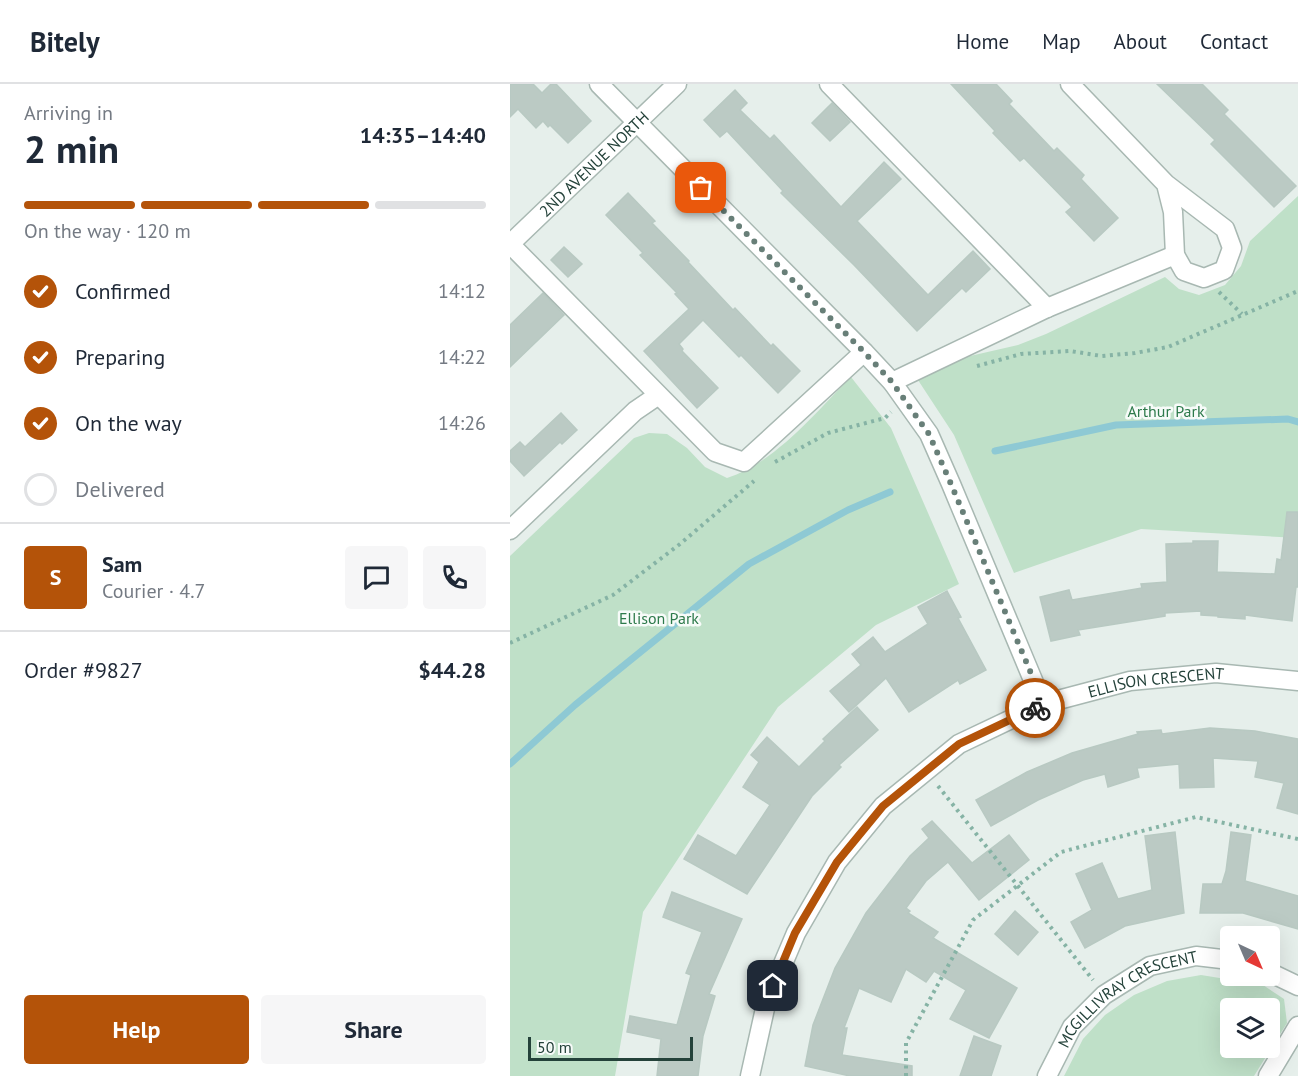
<!DOCTYPE html>
<meta charset="utf-8">
<style>
:root{--surface:#fff;--page:#f6f6f7;--text:#1f2937;--muted:#747a83;--line:#e0e1e3;--accent:#b45309}
body{margin:0;font-family:"PT Sans",sans-serif;background:var(--page);color:var(--text);height:100vh;display:flex;flex-direction:column;font-size:22px;white-space:nowrap}
*{box-sizing:border-box;margin:0}
p{font-size:20px;color:var(--muted)}
.icon{flex:none;width:33px;height:33px;fill:none;stroke:currentColor;stroke-width:2;stroke-linecap:round;stroke-linejoin:round}
.map{position:relative;flex:1;overflow:hidden}
.sheet{display:flex;flex-direction:column;background:var(--surface);width:510px}
.sheet>*{flex:none}
.needle{width:39px;rotate:136deg}
.tools{position:absolute;left:710px;top:842px;display:grid;gap:12px}
.tools a{display:grid;place-items:center;width:60px;height:60px;border-radius:6px;background:var(--surface);box-shadow:0 6px 24px #0002;font-size:30px}
.scale{position:absolute;left:18px;bottom:15px;width:165px;box-sizing:border-box;padding-left:6px;border:3px solid #24423a;border-top:0;font-size:16px;line-height:21px;white-space:nowrap;color:#24423a;-webkit-text-stroke:4px #f7fbf9;paint-order:stroke}
.pin{position:absolute;display:grid;place-items:center;width:51px;height:51px;color:#fff;margin:-26px;border-radius:12px;box-shadow:0 3px 9px #0006}
.courier{position:absolute;display:grid;place-items:center;width:60px;height:60px;margin:-30px;border:4px solid #b45309;border-radius:50%;background:#fff;color:#222;box-shadow:0 2px 8px #0007}
.summary em{font-style:normal;font-weight:700}
.summary div{display:flex;flex-direction:column-reverse}
.summary{display:flex;align-items:center;justify-content:space-between;height:102px;padding:0 24px}
h1{font-size:39px;font-weight:700;line-height:45px}
.bar{display:grid;grid-template-columns:repeat(4,1fr);gap:9px 6px;align-content:center;height:72px;padding:0 24px}
.bar i{height:8px;border-radius:4px;background:var(--line)}
.bar .on{background:var(--accent)}
.bar p{grid-column:span 4}
.line{display:flex;align-items:center;gap:15px;padding:0 24px;border-top:2px solid var(--line)}
.line div{flex:1}
.round{display:grid;place-items:center;flex:none;width:63px;height:63px;border-radius:6px;background:var(--page)}
ol{padding:0 24px;list-style:none}
li{display:flex;align-items:center;gap:18px;height:66px}
li p{margin-inline-start:auto}
li .icon{padding:6px;border-radius:50%;background:var(--accent);color:#fff;stroke-width:4}
li:last-child{color:var(--muted)}
li i{width:33px;height:33px;border:3px solid var(--line);border-radius:50%}
.cta{display:flex;gap:12px;margin-top:auto;padding:12px 24px}
.cta a{flex:1;height:69px;border-radius:6px;background:var(--accent);color:#fff;font-size:24px;font-weight:700;line-height:69px;text-align:center}
.cta a+a{background:var(--page);color:var(--text)}
header{display:flex;align-items:center;gap:36px;box-sizing:border-box;height:84px;padding:0 30px;background:var(--surface);border-bottom:2px solid var(--line)}
header strong{font-size:28px}
nav{display:flex;gap:33px;margin-inline-start:auto;font-size:21px}
main{display:flex;flex:1;min-height:0}
.map>svg:first-child{display:block}
</style>
<header>
<strong>Bitely</strong>
<nav><a>Home</a><a>Map</a><a>About</a><a>Contact</a></nav>
</header>
<main>
<section class="sheet">
<div class="summary"><div><h1>2 min</h1><p>Arriving in</p></div><em>14:35–14:40</em></div>
<div class="bar"><i class="on"></i><i class="on"></i><i class="on"></i><i></i><p>On the way · 120 m</p></div>
<ol>
<li><svg class="icon" aria-label="check" viewBox="0 0 24 24"><path d="M5 12l5 5 9-10"/></svg>Confirmed<p>14:12</p></li>
<li><svg class="icon" aria-label="check" viewBox="0 0 24 24"><path d="M5 12l5 5 9-10"/></svg>Preparing<p>14:22</p></li>
<li><svg class="icon" aria-label="check" viewBox="0 0 24 24"><path d="M5 12l5 5 9-10"/></svg>On the way<p>14:26</p></li>
<li><i></i>Delivered</li>
</ol>
<div class="line" style="height:108px"><b class="round" style="background:var(--accent);color:#fff">S</b><div><b>Sam</b><p>Courier · 4.7</p></div><a class="round"><svg class="icon" aria-label="chat" viewBox="0 0 24 24"><path d="M4 5h16v11H9l-5 4z"/></svg></a><a class="round"><svg class="icon" aria-label="phone" viewBox="0 0 24 24"><path d="M5 4h4l2 5-3 2q2 4 5 5l2-3 5 2v4C11 20 4 13 5 4z"/></svg></a></div>
<div class="line" style="height:78px"><div>Order #9827</div><b>$44.28</b></div>
<div class="cta"><a>Help</a><a>Share</a></div>
</section>
<div class="map">
<svg width="788" height="992" viewBox="0 0 788 992">
<rect width="100%" height="100%" fill="#e6efeb"/>
<g fill="#bfe0c8" fill-rule="evenodd">
<polygon points="788,112 788,454 631,445 504,489 444,351 406,293 447,275 508,261 536,250 655,193 669,205 689,211 715,201 731,182 740,157"/>
<path d="M 341,293 L 381,344 L 449,500 L 366,541 L 268,623 L 133,828 L 105,992 L 0,992 L 0,472 L 124,354 L 139,349 L 157,350 L 177,364 L 195,383 L 217,394 C 266,378 305,329 341,293 Z"/>
<path d="M 691,891 L 753,901 L 774,915 L 777,939 L 744,992 L 554,992 L 573,955 L 595,931 L 624,911 L 657,897 ZM 720,924 L 759,924 L 759,963 L 720,963 Z"/>
</g>
<g fill="none" stroke-linecap="round" stroke-linejoin="round">
<g stroke="#8ec9d4" stroke-width="7">
<polyline points="485,367 606,341 778,335 788,338"/>
<polyline points="0,680 65,621 239,480 338,426 380,408"/>
</g>
</g>
<g fill="#bbcac4" stroke="#b8c9c2" stroke-width="1.5">
<polygon points="0,0 23,0 32,9 41,0 46,0 81,37 58,59 40,41 38,43 33,37 26,44 8,25 0,33"/>
<polygon points="441,0 486,0 502,17 499,20 544,67 547,64 574,91 571,95 608,134 584,157 556,128 562,123 514,74 510,77 483,49 485,47"/>
<polygon points="647,0 692,0 718,26 714,30 786,102 764,123 701,60 705,56"/>
<polygon points="225,6 237,19 230,26 260,55 264,51 331,123 374,78 391,95 347,137 418,211 463,167 480,185 456,208 452,204 407,247 344,181 271,109 273,107 217,47 210,53 194,36"/>
<polygon points="322,19 340,38 320,57 302,39"/>
<polygon points="118,109 145,137 142,139 179,177 178,178 223,226 225,224 261,262 263,260 290,287 268,309 231,271 229,273 193,236 169,260 173,265 172,267 208,304 187,324 134,267 179,225 165,210 167,209 130,171 133,169 96,131"/>
<polygon points="54,163 72,180 58,193 41,176"/>
<polygon points="33,209 54,231 0,283 0,241"/>
<polygon points="51,329 67,346 52,360 50,358 14,392 0,377 0,367 10,358 15,363"/>
<polygon points="777,428 788,428 788,503 786,503 782,537 735,531 735,535 708,533 708,532 691,531 691,527 655,529 655,532 568,546 570,551 541,557 530,513 559,506 562,516 632,504 631,500 657,498 656,460 683,459 683,457 708,457 707,488 765,490 767,475 771,476"/>
<polygon points="437,507 451,533 448,534 476,586 450,600 448,596 399,628 376,594 339,628 320,607 351,581 342,570 363,553 375,568 418,540 408,523"/>
<polygon points="347,623 368,646 329,681 331,683 302,712 237,810 174,775 188,751 226,772 260,721 233,703 249,678 241,671 257,653 289,683 315,657 313,655"/>
<polygon points="700,644 745,647 788,655 788,730 767,724 774,699 745,693 748,677 703,674 704,703 670,704 669,680 627,684 629,693 598,703 595,690 573,696 528,716 481,742 466,716 517,688 562,669 628,650 627,648 651,646 652,650"/>
<polygon points="422,737 462,779 499,751 519,776 469,816 438,778 416,797 396,824 400,827 398,829 428,848 423,854 507,904 479,954 440,935 456,906 424,887 416,898 396,885 381,918 349,904 334,944 337,944 332,971 402,982 402,992 340,992 295,982 303,941 325,884 356,829 400,772 419,754 412,745"/>
<polygon points="665,748 674,829 615,842 575,864 561,838 582,826 566,790 592,779 608,815 642,806 635,752"/>
<polygon points="721,748 741,751 735,797 788,812 788,845 733,829 690,829 693,800 712,800 716,787"/>
<polygon points="162,808 232,835 199,910 205,912 193,952 188,992 147,992 151,955 117,948 120,932 167,941 181,891 176,889 192,848 153,833"/>
<polygon points="505,827 528,848 508,871 485,850"/>
<polygon points="464,952 491,962 481,992 450,992"/>
</g>
<g fill="none" stroke-linecap="round" stroke-linejoin="round">
<defs>
<g id="minor">
<polyline points="89,0 354,268 382,298 419,350 441,400 533,620"/>
<polyline points="319,0 537,224"/>
<polyline points="560,0 656,100 715,145 722,164 714,186 694,194 674,187 665,171 663,128 656,100"/>
<polyline points="0,160 205,368 234,378 354,268"/>
<path id="s1" d="M 0,160 L 167,0"/>
<polyline points="382,298 537,224 665,171"/>
<polyline points="0,446 125,327 147,312"/>
<polyline points="759,888 788,902"/>
<path id="s2" d="M 240,992 L 256,920 L 286,849 L 327,778 L 373,722 L 449,660 L 533,620 L 620,597 L 706,589 L 788,597"/>
<path id="s3" d="M 537,992 L 562,943 L 594,911 L 640,882 L 686,872 L 720,876"/>
<polyline points="758,992 788,942"/>
</g>
</defs>
<use href="#minor" stroke="#a8b8b2" stroke-width="21"/>
<g stroke="#86b3a5" stroke-width="4" stroke-dasharray="3 4.5" stroke-linecap="butt">
<polyline points="709,208 732,230"/>
<polyline points="467,282 511,270 560,267 592,272 625,269 658,263 788,207"/>
<polyline points="265,378 318,349 375,334 381,328"/>
<polyline points="0,559 103,511 170,460 244,397"/>
<polyline points="428,702 583,896"/>
<polyline points="396,992 396,959 463,836 551,768 686,733 788,755"/>
</g>
<use href="#minor" stroke="#fff" stroke-width="18"/>
</g>
<g fill="none" stroke-linecap="round" stroke-linejoin="round">
<polyline stroke="#687f78" stroke-width="6" stroke-dasharray="0 10.8" points="191,104 354,268 382,298 406,332 419,350 441,400 534,620 525,624"/>
<polyline stroke="#b45309" stroke-width="8" points="263,902 285,849 327,778 373,722 449,660 525,624"/>
</g>
<g text-anchor="middle" dominant-baseline="central" stroke-width="5" stroke-linejoin="round" paint-order="stroke">
<g font-size="16" fill="#24423a" stroke="#f7fbf9">
<text stroke="none"><textPath href="#s1" startOffset="116">2ND AVENUE NORTH</textPath></text>
<text stroke="none"><textPath href="#s2" startOffset="612">ELLISON CRESCENT</textPath></text>
<text stroke="none"><textPath href="#s3" startOffset="118">MCGILLIVRAY CRESCENT</textPath></text>
</g>
<g font-size="16" fill="#2d7a4b" stroke="#f7fbf9">
<text x="656" y="327">Arthur Park</text>
<text x="149" y="534">Ellison Park</text>
</g>
</g>
</svg>
<div class="tools">
<a><svg class="needle" viewBox="-14 -14 28 28"><path d="M0-13l5 13h-10z" fill="#e53935"/><path d="M0 13l5-13h-10z" fill="#747a83"/></svg></a>
<a><svg class="icon" aria-label="layers" viewBox="0 0 24 24"><path d="M12 4l9 5-9 5-9-5zM3 14l9 5 9-5"/></svg></a>
</div>
<div class="scale">50 m</div>
<div class="pin" style="left:191px;top:104px;background:#ea580c"><svg class="icon" aria-label="bag" viewBox="0 0 24 24"><path d="M5 8h14l-1 12H6zM9 8a3 3 0 0 1 6 0"/></svg></div>
<div class="pin" style="left:263px;top:902px;background:#1f2937"><svg class="icon" aria-label="home" viewBox="0 0 24 24"><path d="M3 11l9-7 9 7M6 9v11h12V9"/></svg></div>
<div class="courier" style="left:525px;top:624px"><svg class="icon" aria-label="bike" viewBox="0 0 24 24"><circle cx="6" cy="16" r="4"/><circle cx="18" cy="16" r="4"/><path d="M6 16l4-8h5l3 8M10 8l3 8H6M13 5h3"/></svg></div>
</div>
</main>
